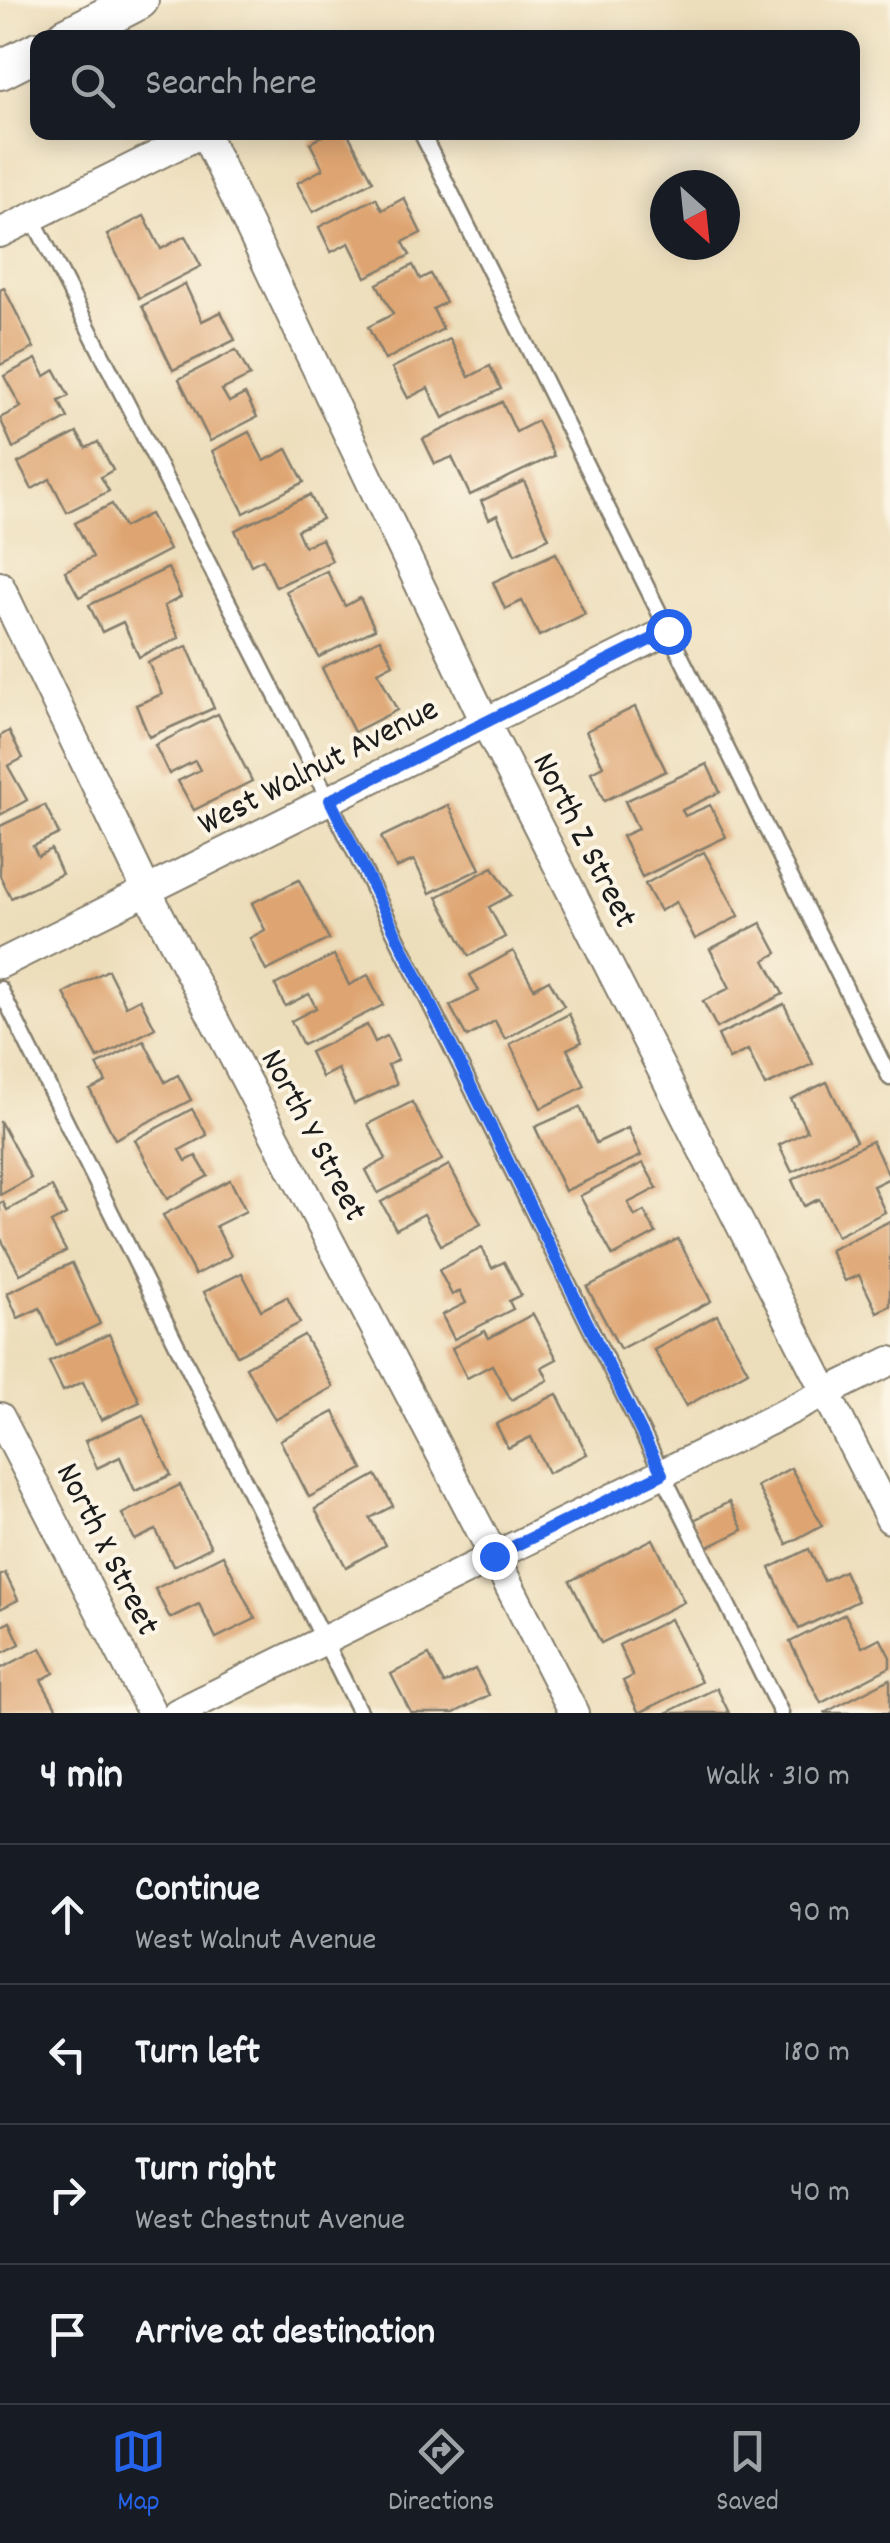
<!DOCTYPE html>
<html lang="en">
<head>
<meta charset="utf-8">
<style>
	:root { --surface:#171b24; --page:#20242c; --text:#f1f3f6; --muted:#9ea1a6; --line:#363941; --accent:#2563eb }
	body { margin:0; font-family:Dekko,sans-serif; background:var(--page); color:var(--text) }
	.compass { position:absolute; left:650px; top:170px; width:90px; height:90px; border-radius:50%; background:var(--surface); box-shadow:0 5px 25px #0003; rotate:153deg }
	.stop { position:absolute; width:30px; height:30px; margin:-22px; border:8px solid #2563eb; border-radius:50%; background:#fff }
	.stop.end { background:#2563eb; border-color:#fff; box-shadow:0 2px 10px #0008 }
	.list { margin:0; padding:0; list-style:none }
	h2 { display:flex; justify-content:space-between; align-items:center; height:130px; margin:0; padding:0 40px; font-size:42px }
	h2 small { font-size:32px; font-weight:400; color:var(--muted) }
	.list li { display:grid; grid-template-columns:65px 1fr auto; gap:30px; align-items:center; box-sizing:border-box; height:140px; padding:0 40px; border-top:2px solid var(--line) }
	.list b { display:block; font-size:38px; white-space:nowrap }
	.list p { margin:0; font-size:32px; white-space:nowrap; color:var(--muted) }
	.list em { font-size:32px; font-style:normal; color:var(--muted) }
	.icon { flex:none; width:55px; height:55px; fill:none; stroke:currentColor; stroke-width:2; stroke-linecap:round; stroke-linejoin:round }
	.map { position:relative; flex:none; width:890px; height:1713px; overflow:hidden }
	.search { position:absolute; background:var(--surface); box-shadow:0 5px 25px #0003; left:30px; right:30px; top:30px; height:110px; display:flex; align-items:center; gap:25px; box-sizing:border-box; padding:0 35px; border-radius:20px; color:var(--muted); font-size:38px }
	.sheet { height:690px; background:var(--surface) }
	nav { display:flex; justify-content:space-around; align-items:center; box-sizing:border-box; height:140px; border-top:2px solid var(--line); background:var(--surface); font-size:28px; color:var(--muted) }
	nav a { display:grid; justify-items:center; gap:5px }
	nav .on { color:var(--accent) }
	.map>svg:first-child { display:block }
	.building { fill:#dea471 }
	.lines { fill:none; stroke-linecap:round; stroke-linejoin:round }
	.lane-casing { stroke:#847d6c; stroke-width:19 }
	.street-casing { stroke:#847d6c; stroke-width:32 }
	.secondary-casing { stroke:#847d6c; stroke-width:42 }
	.lane { stroke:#fff; stroke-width:14 }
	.street { stroke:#fff; stroke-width:28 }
	.secondary { stroke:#fff; stroke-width:38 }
	.route { stroke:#2563eb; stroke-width:12 }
	.labels { text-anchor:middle; stroke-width:8; stroke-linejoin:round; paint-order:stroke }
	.street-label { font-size:35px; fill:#1c1c1c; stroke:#fcf5e5 }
</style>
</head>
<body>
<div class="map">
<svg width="890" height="1713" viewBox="0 0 890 1713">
	<rect width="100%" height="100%" fill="#fcf5e5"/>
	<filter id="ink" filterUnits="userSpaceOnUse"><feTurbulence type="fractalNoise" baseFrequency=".01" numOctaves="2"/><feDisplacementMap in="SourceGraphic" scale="20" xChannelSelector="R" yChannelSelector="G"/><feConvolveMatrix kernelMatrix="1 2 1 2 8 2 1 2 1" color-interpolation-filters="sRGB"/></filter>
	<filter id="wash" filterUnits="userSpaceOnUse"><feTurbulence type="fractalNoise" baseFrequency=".0048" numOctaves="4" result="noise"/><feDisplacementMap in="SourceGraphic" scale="40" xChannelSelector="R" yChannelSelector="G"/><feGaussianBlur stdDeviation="2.25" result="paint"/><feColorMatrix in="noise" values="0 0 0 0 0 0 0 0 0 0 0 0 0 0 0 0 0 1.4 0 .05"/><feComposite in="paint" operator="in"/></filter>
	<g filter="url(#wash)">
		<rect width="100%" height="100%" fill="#eddebb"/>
		<g id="blocks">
			<g class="building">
				<polygon points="329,132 347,132 373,181 313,212 297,183 323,169 310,143"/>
				<polygon points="376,198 382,210 404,198 421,233 403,242 410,255 366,277 349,243 331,252 319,227"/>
				<polygon points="144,216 161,249 185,236 201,266 139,298 107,235"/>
				<polygon points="413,265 420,279 430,274 446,302 433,309 443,329 385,360 368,327 393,314 377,284"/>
				<polygon points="185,284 202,321 221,312 235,340 173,370 142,306"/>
				<polygon points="4,288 34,348 0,365 0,290"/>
				<polygon points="450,339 469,377 490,366 501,389 443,418 428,388 408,398 392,368"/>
				<polygon points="236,350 250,376 222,390 229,402 245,394 257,417 210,441 179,379"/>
				<polygon points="36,359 45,376 55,370 69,396 59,401 68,418 13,448 0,418 21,407 4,376"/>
				<polygon points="502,402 516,432 537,421 554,456 470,495 452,457 435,464 423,439"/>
				<polygon points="249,432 264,461 287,449 304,482 244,513 212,451"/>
				<polygon points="77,433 86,448 98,442 113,470 101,477 109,491 67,512 50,479 32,489 18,463"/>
				<polygon points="524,481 549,538 515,554 497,515 489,519 481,501"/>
				<polygon points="310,495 322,519 297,530 304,546 322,539 332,561 276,587 263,559 251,565 235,530"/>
				<polygon points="112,504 124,527 150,514 169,550 79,597 65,571 93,557 75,523"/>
				<polygon points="556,553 585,614 539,636 522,601 505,609 493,582"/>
				<polygon points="168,568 181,597 164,606 179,638 139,657 123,622 102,632 89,605"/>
				<polygon points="327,571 345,606 360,598 375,629 319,657 286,591"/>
				<polygon points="380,639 393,664 378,672 397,710 354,732 322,668"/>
				<polygon points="187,646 214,708 149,737 136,705 162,694 148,662"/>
				<polygon points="635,707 666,771 604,801 591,772 603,766 586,731"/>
				<polygon points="218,714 252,781 194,810 178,781 200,770 195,761 169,774 155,745"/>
				<polygon points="9,731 23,758 8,766 27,800 0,815 0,736"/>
				<polygon points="707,764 720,792 682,810 685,816 710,805 726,837 642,877 622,836 638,829 625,801"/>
				<polygon points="45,805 59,834 33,846 38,856 51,849 62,874 11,898 0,876 0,826"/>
				<polygon points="448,805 480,869 430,893 414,860 396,868 381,837"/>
				<polygon points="704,852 739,916 695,939 676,902 660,911 645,884"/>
				<polygon points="493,867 511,895 489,907 505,937 469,956 437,897"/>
				<polygon points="299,880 329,939 266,971 250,938 265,930 252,903"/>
				<polygon points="761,923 777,953 765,960 783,994 717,1028 703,1001 730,988 710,949"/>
				<polygon points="513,951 534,988 549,980 564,1006 505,1039 495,1021 467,1037 450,1006 479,991 470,975"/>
				<polygon points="334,955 349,985 368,975 383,1005 303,1045 291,1021 316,1008 309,994 285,1006 275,985"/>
				<polygon points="108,970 126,1006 140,999 155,1028 98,1058 64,993"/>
				<polygon points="784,1004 813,1064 765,1086 748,1050 729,1059 718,1035"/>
				<polygon points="569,1014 582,1042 567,1049 585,1086 541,1108 510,1044"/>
				<polygon points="367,1025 375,1042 387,1036 398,1060 388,1065 397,1084 354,1104 338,1069 322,1077 310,1052"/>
				<polygon points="144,1041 165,1082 178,1075 191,1100 115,1139 90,1090 106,1082 97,1065"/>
				<polygon points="827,1082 856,1141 792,1172 779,1145 807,1131 791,1099"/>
				<polygon points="412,1102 442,1160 378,1193 366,1170 386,1159 368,1124"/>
				<polygon points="580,1107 596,1143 628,1128 641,1156 565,1191 535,1127"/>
				<polygon points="192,1109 207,1135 180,1150 186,1161 196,1156 208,1176 167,1199 135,1140"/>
				<polygon points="0,1121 31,1178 0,1195"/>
				<polygon points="872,1141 890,1178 873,1186 885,1212 837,1236 819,1199 804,1206 792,1180"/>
				<polygon points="643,1163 657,1188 628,1203 635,1216 644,1211 656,1233 613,1256 580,1196"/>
				<polygon points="449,1165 481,1224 441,1245 424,1214 396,1229 381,1202"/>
				<polygon points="230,1180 246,1211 216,1226 231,1256 195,1275 163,1215"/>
				<polygon points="52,1187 66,1215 51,1223 66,1251 20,1274 0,1237 0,1203 3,1202 7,1210"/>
				<polygon points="890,1221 890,1306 877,1312 859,1275 845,1281 830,1250"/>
				<polygon points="678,1239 711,1301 620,1349 587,1287"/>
				<polygon points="482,1248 492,1268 504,1262 521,1295 509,1301 513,1309 454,1339 442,1315 466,1303 460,1291 452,1295 439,1270"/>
				<polygon points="72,1263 100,1324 56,1345 40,1308 18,1318 7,1293"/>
				<polygon points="242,1273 261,1310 287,1297 300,1323 237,1355 204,1292"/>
				<polygon points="533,1314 557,1359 542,1367 548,1380 511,1400 492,1365 467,1378 452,1348 485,1331 489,1338"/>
				<polygon points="717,1315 748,1371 686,1406 654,1350"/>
				<polygon points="109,1334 140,1402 101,1420 83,1382 63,1391 49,1362"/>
				<polygon points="304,1335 333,1387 275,1420 246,1367"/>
				<polygon points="557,1394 587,1454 548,1473 531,1437 508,1448 496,1424"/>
				<polygon points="334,1412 363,1469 309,1497 280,1440"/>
				<polygon points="143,1415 171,1475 135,1491 120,1457 97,1468 85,1441"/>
				<polygon points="791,1468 822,1525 787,1544 757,1486"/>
				<polygon points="376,1475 393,1506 370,1518 385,1545 346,1567 315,1509"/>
				<polygon points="180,1485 211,1547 173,1566 156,1530 135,1540 122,1514"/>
				<polygon points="729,1502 743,1530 706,1548 692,1521"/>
				<polygon points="653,1539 684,1602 601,1643 570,1581"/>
				<polygon points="809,1549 824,1581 844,1571 858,1601 799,1629 770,1568"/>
				<polygon points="223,1555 255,1619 216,1638 199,1604 170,1618 155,1589"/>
				<polygon points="5,1573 18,1600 0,1609 0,1576"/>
				<polygon points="845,1614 862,1647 880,1638 890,1657 890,1667 821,1703 790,1642"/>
				<polygon points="670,1619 701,1682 639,1713 623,1681 633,1676 619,1645"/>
				<polygon points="10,1622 20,1644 0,1654 0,1627"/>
				<polygon points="41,1648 54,1673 41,1680 59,1713 0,1713 0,1669"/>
				<polygon points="429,1655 444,1684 475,1669 489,1695 454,1713 411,1713 391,1674"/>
				<polygon points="890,1679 890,1713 824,1713"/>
				<polygon points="717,1688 729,1713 666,1713"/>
			</g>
		</g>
	</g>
	<g filter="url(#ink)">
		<use href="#blocks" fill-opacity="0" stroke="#847d6c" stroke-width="2.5"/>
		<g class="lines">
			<defs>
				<g id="lane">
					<polyline points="421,132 890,1078"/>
					<polyline points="32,217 329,800 781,1713"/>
					<polyline points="0,989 360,1713"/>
				</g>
				<g id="street">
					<polyline points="204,132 485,722 890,1519"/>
					<polyline points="0,233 204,132"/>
					<polyline points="0,586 147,891 494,1556 574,1713"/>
					<polyline points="0,964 668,631"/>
					<polyline points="0,1417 152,1713"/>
					<polyline points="177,1713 890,1361"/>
				</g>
				<g id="secondary">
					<polyline points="65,38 139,0"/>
					<polyline points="0,70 38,51"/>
				</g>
			</defs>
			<use href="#lane" class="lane-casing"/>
			<use href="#street" class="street-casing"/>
			<use href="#secondary" class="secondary-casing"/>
			<use href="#lane" class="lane"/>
			<use href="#street" class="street"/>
			<use href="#secondary" class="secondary"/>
		</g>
	</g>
	<g class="lines" filter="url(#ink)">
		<polyline class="route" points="494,1556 662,1474 330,800 668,631"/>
	</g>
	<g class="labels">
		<g class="street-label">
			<text transform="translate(317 764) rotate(-27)" y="12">West Walnut Avenue</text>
			<text transform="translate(587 839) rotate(63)" y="12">North Z Street</text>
			<text transform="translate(316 1134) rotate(62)" y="12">North Y Street</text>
			<text transform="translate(110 1548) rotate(63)" y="12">North X Street</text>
		</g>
	</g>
</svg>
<svg class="compass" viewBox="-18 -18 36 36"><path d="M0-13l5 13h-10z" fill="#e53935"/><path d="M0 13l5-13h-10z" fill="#9ea1a6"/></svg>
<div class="stop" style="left:668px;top:631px"></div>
<div class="stop end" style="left:494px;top:1556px"></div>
<div class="search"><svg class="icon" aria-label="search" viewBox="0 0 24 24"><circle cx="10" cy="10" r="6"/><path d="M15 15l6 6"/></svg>Search here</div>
</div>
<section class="sheet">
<h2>4 min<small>Walk · 310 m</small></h2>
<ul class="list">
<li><svg class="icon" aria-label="ahead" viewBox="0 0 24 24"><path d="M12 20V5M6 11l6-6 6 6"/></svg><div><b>Continue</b><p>West Walnut Avenue</p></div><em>90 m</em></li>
<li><svg class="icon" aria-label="left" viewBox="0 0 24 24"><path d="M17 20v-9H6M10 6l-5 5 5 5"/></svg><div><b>Turn left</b></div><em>180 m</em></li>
<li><svg class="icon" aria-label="right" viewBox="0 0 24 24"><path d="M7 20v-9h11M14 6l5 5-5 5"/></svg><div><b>Turn right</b><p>West Chestnut Avenue</p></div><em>40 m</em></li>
<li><svg class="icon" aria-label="arrive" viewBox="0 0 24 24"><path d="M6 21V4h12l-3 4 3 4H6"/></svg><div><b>Arrive at destination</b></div></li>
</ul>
</section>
<nav>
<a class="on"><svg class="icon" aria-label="map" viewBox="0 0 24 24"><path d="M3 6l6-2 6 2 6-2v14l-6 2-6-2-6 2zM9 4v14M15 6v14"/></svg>Map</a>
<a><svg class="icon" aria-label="directions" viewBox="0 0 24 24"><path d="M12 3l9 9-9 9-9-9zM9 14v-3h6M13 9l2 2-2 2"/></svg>Directions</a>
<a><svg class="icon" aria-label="saved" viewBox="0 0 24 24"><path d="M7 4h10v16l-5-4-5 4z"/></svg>Saved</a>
</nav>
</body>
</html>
